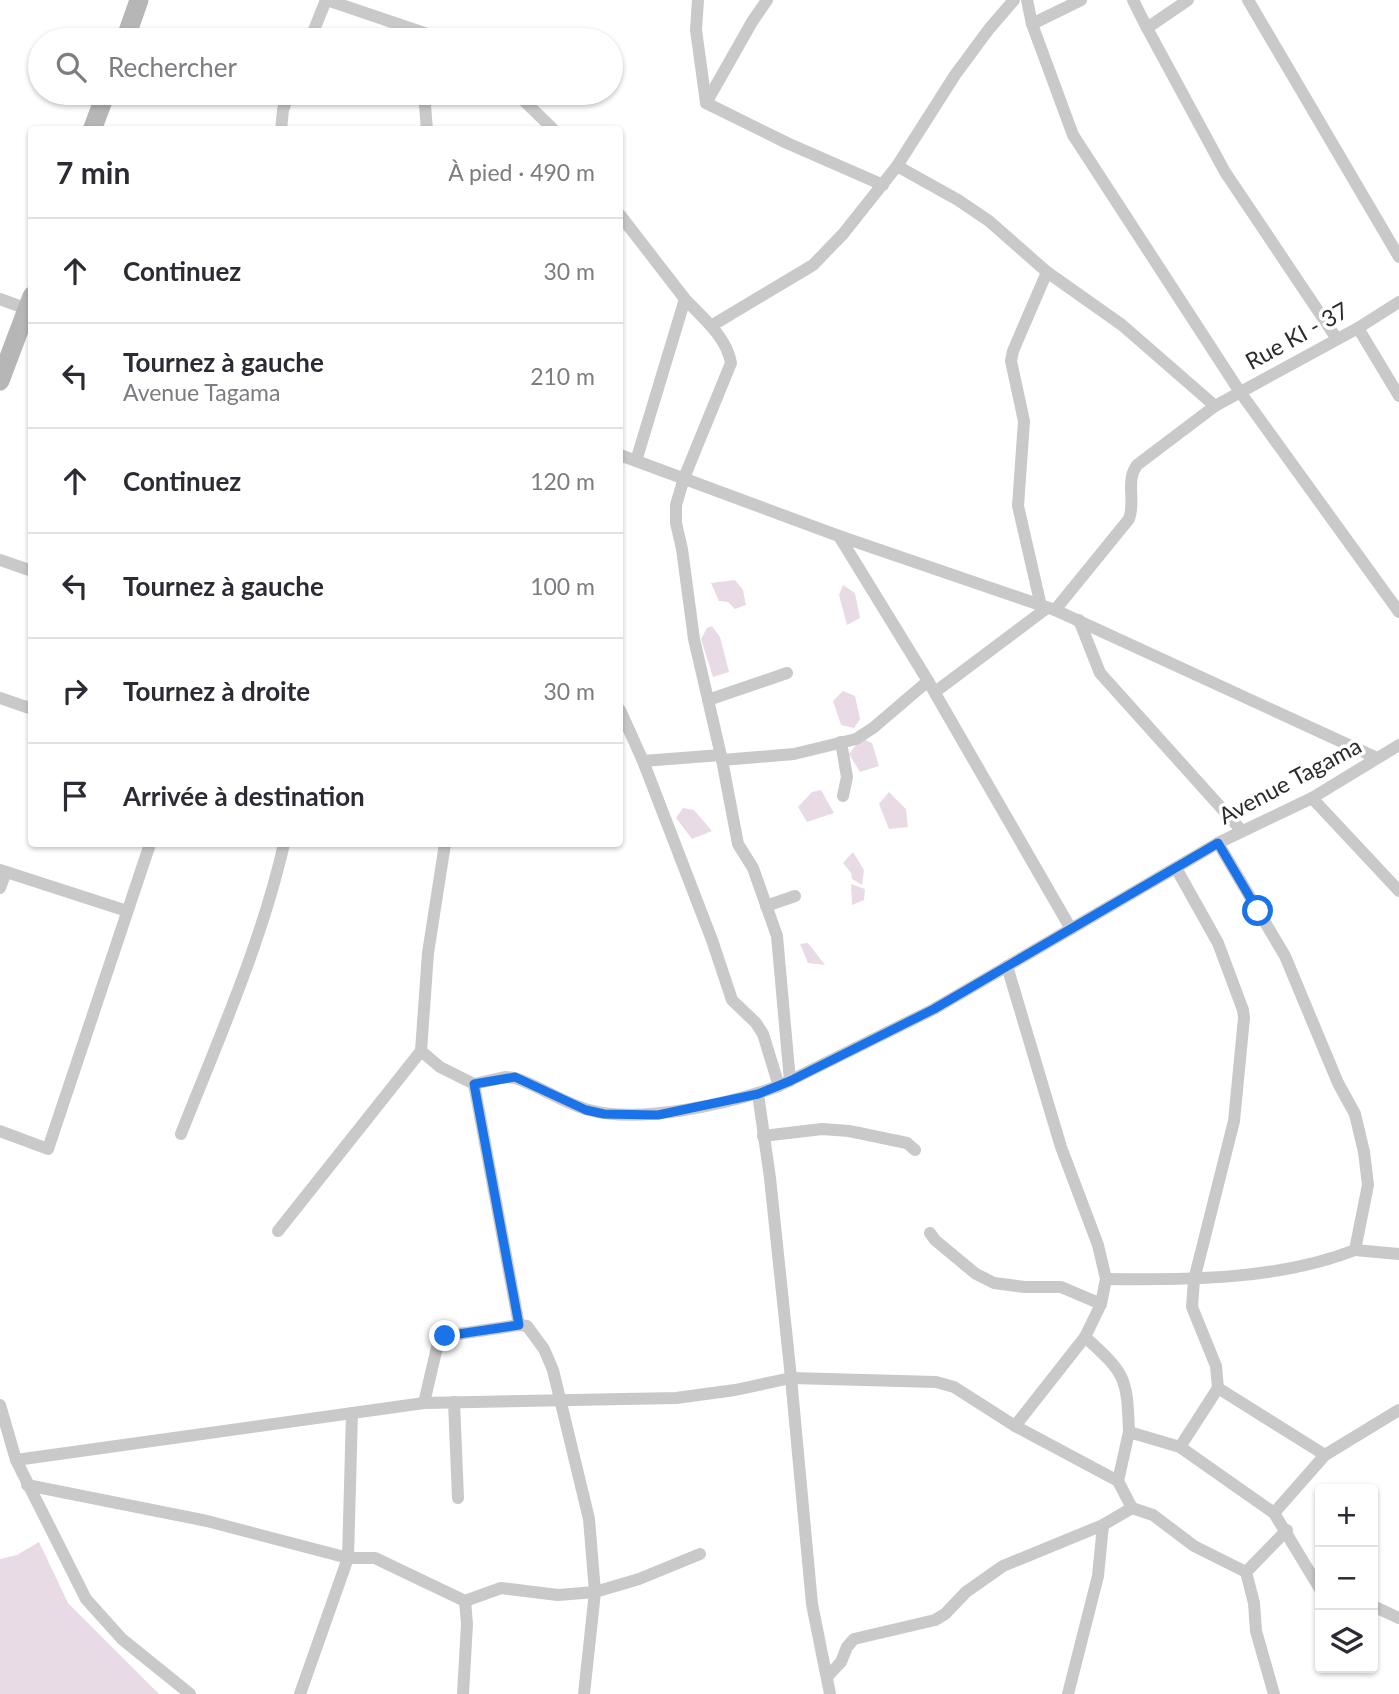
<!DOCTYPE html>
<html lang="fr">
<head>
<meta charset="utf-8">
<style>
	:root { --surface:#fff; --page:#f2f2f3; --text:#2b2b33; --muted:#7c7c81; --line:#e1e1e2 }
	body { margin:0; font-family:Lato,sans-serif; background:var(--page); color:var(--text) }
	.controls { position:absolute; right:21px; bottom:21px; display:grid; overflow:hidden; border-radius:7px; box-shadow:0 2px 5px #0004 }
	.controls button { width:63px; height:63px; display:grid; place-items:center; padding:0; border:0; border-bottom:2px solid var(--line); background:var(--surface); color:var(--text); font:35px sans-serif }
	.stop { position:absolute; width:21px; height:21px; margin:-16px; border:5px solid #1a73e8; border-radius:50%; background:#fff }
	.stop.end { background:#1a73e8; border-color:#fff; box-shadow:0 2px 7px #0008 }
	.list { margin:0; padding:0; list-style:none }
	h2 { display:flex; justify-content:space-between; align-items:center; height:91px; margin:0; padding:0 28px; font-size:30px }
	h2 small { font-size:23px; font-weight:400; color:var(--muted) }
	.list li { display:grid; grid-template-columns:46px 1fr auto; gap:21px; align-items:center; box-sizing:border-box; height:105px; padding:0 28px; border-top:2px solid var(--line) }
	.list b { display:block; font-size:26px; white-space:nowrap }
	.list p { margin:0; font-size:23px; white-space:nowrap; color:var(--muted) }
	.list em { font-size:23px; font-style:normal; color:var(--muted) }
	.icon { flex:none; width:38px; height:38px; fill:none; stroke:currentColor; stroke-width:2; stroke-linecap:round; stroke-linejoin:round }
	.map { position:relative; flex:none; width:1399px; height:1694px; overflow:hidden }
	.search { position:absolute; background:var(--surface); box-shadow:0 2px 5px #0004; left:28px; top:28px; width:595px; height:77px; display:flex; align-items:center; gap:18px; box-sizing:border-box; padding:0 24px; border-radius:38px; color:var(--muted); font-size:26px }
	.panel { position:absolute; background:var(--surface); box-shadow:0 2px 5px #0004; left:28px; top:126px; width:595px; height:721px; border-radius:7px }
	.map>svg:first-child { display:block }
	.green { fill:#e9dbe6 }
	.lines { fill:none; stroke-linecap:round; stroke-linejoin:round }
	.street { stroke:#c9c9c9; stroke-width:12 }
	.secondary { stroke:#b6b6b6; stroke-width:19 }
	.route { stroke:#1a73e8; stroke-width:9 }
	.labels { text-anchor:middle; stroke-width:7; stroke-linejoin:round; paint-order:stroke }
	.street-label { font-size:23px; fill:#2c2c2c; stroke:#fff }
</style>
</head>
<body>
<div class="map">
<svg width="1399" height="1694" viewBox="0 0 1399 1694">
	<rect width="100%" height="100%" fill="#fff"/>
	<g class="green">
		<polygon points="735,580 743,590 746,605 735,609 728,602 719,601 711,583"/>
		<polygon points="843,585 855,593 860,618 847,625 839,595"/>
		<polygon points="712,626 720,637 729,672 713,677 701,639 707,628"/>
		<polygon points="843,691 855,696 860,719 854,728 841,725 833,701"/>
		<polygon points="861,738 872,743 879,766 860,772 849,754"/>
		<polygon points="821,790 834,813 807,822 798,807 812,792"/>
		<polygon points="889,792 906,809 908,827 889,829 879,804"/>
		<polygon points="683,808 694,810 712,831 692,839 676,818"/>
		<polygon points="853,852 864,870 862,885 852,879 851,873 843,863"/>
		<polygon points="851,884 865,889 864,900 852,905"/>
		<polygon points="808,943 825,965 808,963 800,944"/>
		<polygon points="39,1542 68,1603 159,1694 0,1694 0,1559 17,1555"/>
	</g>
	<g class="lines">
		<g class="street">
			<polyline points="327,0 445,40"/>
			<polyline points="698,0 696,30 706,103"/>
			<polyline points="767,0 752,22 706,103 787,143 883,185"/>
			<polyline points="1027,0 1032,24 1073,135 1240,392 1399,612"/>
			<polyline points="1133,0 1147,28"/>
			<polyline points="1188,0 1147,28 1225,172 1337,339"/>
			<polyline points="1248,0 1399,257"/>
			<polyline points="1032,24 1081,0"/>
			<polyline points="310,40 326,0"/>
			<polyline points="424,93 427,130"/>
			<polyline points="516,93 554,130"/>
			<polyline points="281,130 283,110 289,93"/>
			<polyline points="897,166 958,200 989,221 1047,272 1122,325 1215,406"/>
			<polyline points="620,215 685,299"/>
			<polyline points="0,299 27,309"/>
			<polyline points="711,326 813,265 843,234 897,166 955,75 989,29 1014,0"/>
			<polyline points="1358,328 1399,396"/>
			<polyline points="620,455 839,536 1055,610 1377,758"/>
			<path d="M636,461L685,299C701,316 727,337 731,363L684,478L676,505V523L682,549L694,639L722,760L738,844L753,868L777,936L790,1081"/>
			<polyline points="839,536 928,681 1071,929"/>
			<polyline points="0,560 32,571"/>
			<polyline points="1041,606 1018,506 1024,421 1011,361 1013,351 1047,272"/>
			<path d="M1055,610L1129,519C1136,501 1125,481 1137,465L1215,406L1358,328L1399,302"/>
			<polyline points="1079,620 1100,673 1242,831"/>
			<polyline points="935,692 1047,608"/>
			<polyline points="0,698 32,709"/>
			<polyline points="708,700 787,673"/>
			<polyline points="620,710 643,761 712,940 732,1000 756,1023 763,1034 779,1086"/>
			<polyline points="841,742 847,777 843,796"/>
			<polyline points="722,760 794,754 856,739 873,728 928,681"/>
			<polyline points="643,761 721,755"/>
			<polyline points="1312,798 1399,891"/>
			<polyline points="445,844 428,953 421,1051 440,1067 474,1084 519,1325"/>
			<polyline points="1176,868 1218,943 1243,1010 1244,1018 1234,1121 1194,1280 1192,1307 1216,1366 1218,1388 1325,1455 1274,1513"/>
			<polyline points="0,870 127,911"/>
			<polyline points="0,888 6,872"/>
			<polyline points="766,906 795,896"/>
			<polyline points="1007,966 1061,1147 1098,1245 1106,1279 1101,1304 1085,1337 1015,1426"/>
			<path d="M474,1084L505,1077L515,1078C540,1086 563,1103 589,1110C641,1124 728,1104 779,1086L934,1009L1218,843L1312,798L1399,745"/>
			<polyline points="758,1094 770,1178 791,1378 812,1604 830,1694"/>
			<polyline points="0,1131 48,1149 150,844"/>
			<path d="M181,1134C219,1038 261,944 284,844"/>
			<polyline points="763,1136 822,1129 849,1131 907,1143 915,1150"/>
			<polyline points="278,1231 421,1051"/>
			<polyline points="930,1233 935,1240 976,1274 994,1283 1025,1287 1061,1287 1101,1304"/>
			<polyline points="1355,1250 1399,1254"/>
			<path d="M1106,1279C1188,1280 1278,1280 1355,1250L1368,1185L1364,1152L1355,1114L1338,1083L1285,956L1218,843"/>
			<path d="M1085,1337C1126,1374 1127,1377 1129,1432"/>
			<polyline points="454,1402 458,1498"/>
			<polyline points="424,1403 438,1343 445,1336 519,1325 527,1326 544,1349 553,1370 589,1519 595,1592 584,1694"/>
			<polyline points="0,1405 16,1460 86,1599 122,1639 190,1694"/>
			<polyline points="1180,1447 1218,1388"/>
			<polyline points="1325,1455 1399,1410"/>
			<polyline points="16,1460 424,1403 676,1398 735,1390 791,1378 936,1382 954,1387 1015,1426 1118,1481 1129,1432 1180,1447 1274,1513 1320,1589"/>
			<polyline points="27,1485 207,1521 348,1558 375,1558 465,1601 501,1588 558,1595 595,1592 639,1579 700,1554"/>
			<polyline points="1132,1508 1153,1515 1194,1546 1246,1572"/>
			<polyline points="1373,1606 1399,1618"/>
			<polyline points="827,1677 841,1662 847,1647 854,1639 935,1620 945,1614 966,1592 1003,1566 1103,1525"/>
			<polyline points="300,1694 348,1558 352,1413"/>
			<polyline points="463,1694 467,1624 465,1601"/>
			<polyline points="1068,1694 1098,1576 1103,1525 1132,1508 1118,1481"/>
			<polyline points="1274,1694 1256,1631 1254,1603 1246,1572 1287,1530"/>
		</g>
		<g class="secondary">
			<polyline points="125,40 139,0"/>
			<polyline points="92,130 106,93"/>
			<polyline points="0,381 32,296"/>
		</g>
	</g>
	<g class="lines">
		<polyline class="route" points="445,1336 519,1325 474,1084 515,1077 586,1110 604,1114 658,1115 758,1094 790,1081 934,1009 1218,843 1258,911"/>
	</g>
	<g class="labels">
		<g class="street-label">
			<text transform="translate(1297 336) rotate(-29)" y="8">Rue KI - 37</text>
			<text transform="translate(1290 781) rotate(-28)" y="8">Avenue Tagama</text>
		</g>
	</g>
</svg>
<div class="controls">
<button>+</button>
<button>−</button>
<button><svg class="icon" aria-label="layers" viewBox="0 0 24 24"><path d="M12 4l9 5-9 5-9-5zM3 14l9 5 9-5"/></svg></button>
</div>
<div class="stop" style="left:1258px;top:911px"></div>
<div class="stop end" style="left:445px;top:1336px"></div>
<div class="search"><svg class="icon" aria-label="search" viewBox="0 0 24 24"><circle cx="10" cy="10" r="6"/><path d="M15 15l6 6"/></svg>Rechercher</div>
<section class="panel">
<h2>7 min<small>À pied · 490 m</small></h2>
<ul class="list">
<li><svg class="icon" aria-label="ahead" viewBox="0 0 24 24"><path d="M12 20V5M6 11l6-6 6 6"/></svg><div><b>Continuez</b></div><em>30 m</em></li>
<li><svg class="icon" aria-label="left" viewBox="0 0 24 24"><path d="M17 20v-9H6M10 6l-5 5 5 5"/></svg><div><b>Tournez à gauche</b><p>Avenue Tagama</p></div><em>210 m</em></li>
<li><svg class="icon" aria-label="ahead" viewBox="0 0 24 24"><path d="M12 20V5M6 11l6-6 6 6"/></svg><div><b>Continuez</b></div><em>120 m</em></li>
<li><svg class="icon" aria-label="left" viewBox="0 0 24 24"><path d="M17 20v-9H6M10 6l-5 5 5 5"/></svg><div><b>Tournez à gauche</b></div><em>100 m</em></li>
<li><svg class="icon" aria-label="right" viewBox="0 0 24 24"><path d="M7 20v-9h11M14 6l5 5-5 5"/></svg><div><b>Tournez à droite</b></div><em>30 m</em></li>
<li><svg class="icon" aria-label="arrive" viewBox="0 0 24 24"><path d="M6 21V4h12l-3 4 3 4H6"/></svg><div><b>Arrivée à destination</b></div></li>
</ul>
</section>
</div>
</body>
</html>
